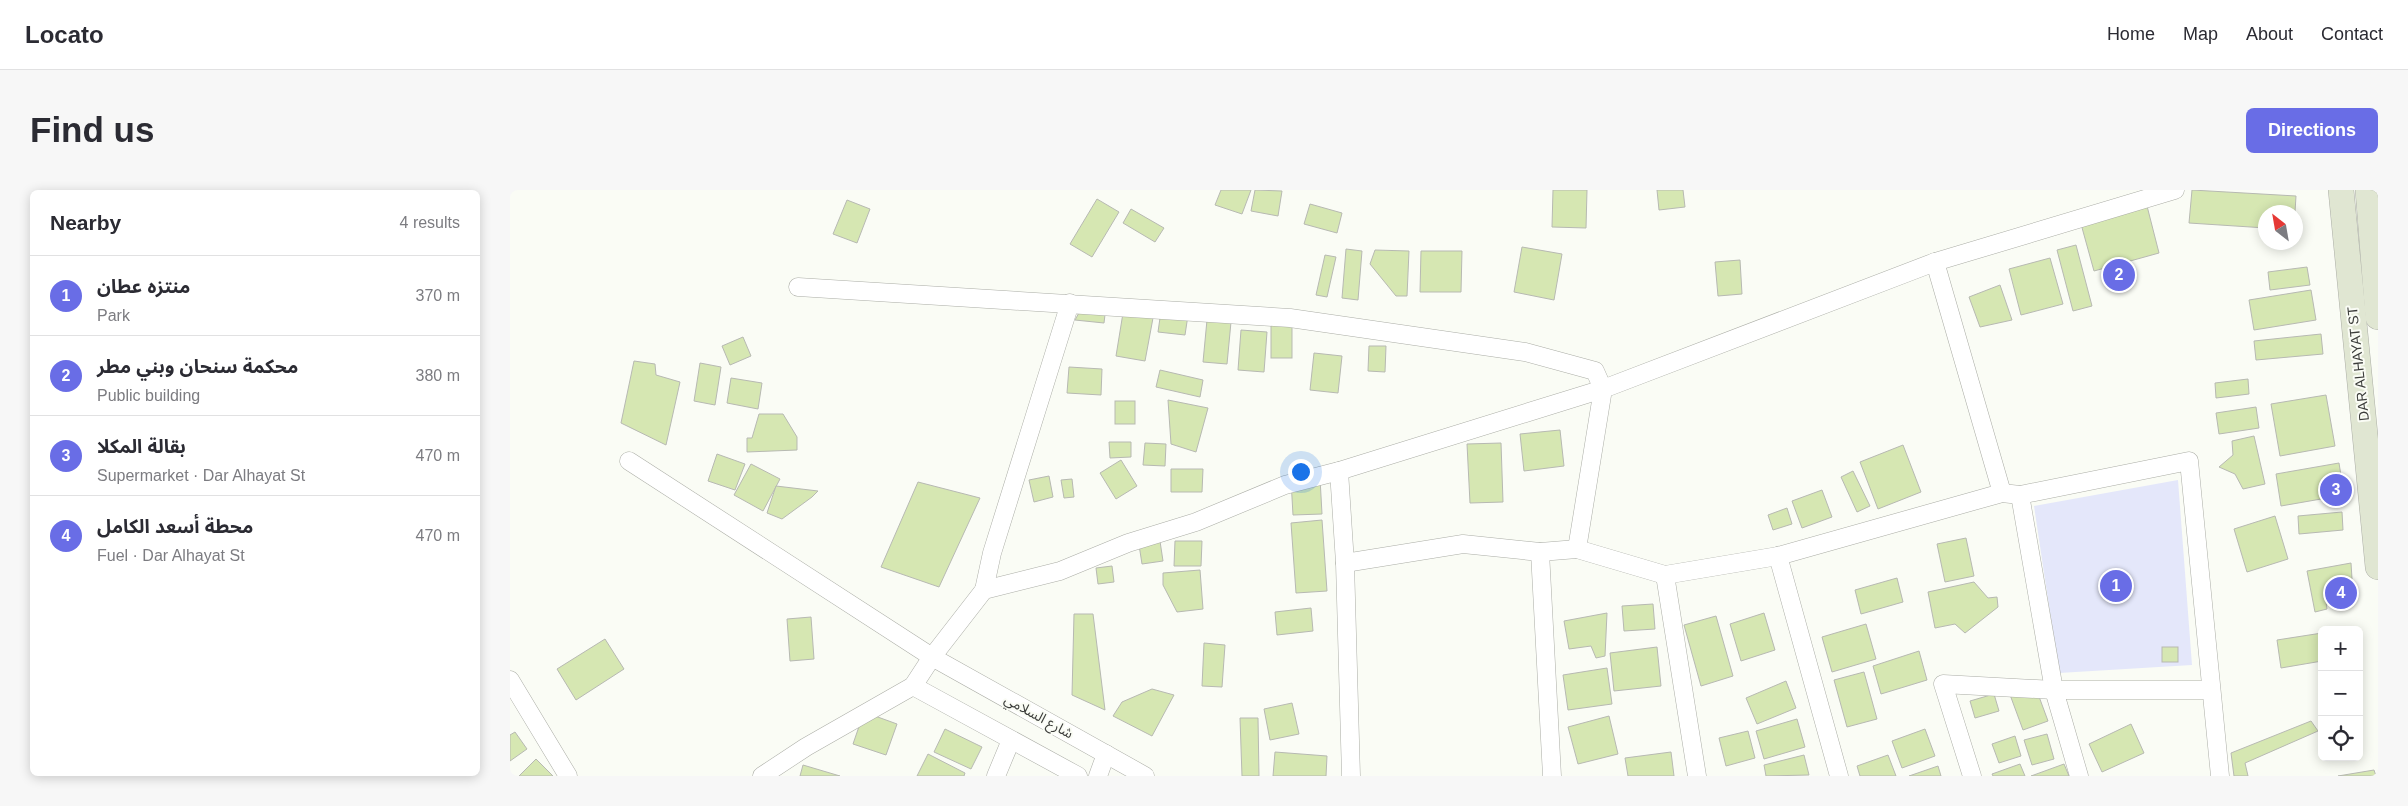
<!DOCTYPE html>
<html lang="en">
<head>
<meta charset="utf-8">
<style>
	:root { --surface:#fff; --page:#f7f7f7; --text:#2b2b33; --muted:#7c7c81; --line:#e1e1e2; --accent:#696de6 }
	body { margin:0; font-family:Arial,"Noto Sans Arabic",sans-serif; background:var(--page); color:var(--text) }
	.controls { position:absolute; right:15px; bottom:15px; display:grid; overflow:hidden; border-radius:8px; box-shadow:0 2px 12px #0003 }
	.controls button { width:45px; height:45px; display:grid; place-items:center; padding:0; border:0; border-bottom:1px solid var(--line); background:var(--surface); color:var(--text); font:25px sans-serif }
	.compass { position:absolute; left:1748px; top:15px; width:45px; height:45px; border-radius:50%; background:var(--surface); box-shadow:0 2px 12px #0003; rotate:329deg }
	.you { position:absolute; left:790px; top:281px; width:18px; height:18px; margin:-12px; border:4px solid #fff; border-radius:50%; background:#1a73e8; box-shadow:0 0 0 8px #1a73e833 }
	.badge { display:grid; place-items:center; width:32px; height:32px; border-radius:50%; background:var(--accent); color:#fff; font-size:16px; font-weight:700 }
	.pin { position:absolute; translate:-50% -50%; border:2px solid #fff; box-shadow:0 1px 5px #0006 }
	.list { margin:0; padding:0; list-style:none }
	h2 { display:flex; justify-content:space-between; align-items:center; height:65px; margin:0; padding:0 20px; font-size:21px }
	h2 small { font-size:16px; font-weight:400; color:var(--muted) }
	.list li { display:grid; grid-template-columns:32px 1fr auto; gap:15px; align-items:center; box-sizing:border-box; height:80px; padding:0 20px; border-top:1px solid var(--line) }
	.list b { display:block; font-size:19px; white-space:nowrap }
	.list p { margin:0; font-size:16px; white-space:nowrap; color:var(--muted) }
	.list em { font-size:16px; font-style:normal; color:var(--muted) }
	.icon { flex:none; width:28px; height:28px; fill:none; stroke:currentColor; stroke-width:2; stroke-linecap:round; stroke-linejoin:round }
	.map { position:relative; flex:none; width:1868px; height:586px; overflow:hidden; border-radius:8px }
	header { display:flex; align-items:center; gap:30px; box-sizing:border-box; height:70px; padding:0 25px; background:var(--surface); border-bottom:1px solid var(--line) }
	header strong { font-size:24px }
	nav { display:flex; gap:28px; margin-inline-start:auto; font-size:18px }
	.intro { display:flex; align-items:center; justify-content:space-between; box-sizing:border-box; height:120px; padding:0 30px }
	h1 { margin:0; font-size:35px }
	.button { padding:12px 22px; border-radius:8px; background:var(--accent); color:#fff; font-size:18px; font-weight:700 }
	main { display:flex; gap:30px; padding:0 30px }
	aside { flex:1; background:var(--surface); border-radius:8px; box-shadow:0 2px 12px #0003 }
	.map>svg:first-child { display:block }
	.green { fill:#e4e7fa }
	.building { fill:#d6e7b2; stroke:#b7b9b2 }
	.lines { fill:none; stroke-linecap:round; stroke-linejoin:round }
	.street-casing { stroke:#abada6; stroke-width:19 }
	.secondary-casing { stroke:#abada6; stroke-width:26 }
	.street { stroke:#fff; stroke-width:18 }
	.secondary { stroke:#e0e6d2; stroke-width:25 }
	.labels { text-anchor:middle; stroke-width:4; stroke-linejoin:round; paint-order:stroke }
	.street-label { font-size:14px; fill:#3c3d3b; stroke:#fafcf5 }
</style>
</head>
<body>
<header>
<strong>Locato</strong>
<nav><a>Home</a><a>Map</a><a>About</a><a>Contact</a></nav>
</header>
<div class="intro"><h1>Find us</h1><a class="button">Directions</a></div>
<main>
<aside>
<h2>Nearby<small>4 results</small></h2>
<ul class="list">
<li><span class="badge">1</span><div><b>منتزه عطان</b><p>Park</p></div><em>370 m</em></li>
<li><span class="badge">2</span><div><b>محكمة سنحان وبني مطر</b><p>Public building</p></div><em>380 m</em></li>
<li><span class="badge">3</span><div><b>بقالة المكلا</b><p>Supermarket · Dar Alhayat St</p></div><em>470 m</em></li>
<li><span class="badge">4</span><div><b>محطة أسعد الكامل</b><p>Fuel · Dar Alhayat St</p></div><em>470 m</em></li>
</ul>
</aside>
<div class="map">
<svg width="1868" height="586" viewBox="0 0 1868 586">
	<rect width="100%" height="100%" fill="#fafcf5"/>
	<polygon class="green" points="1668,290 1682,475 1549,483 1524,316"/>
	<g class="building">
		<polygon points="711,0 741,0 732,24 705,15"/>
		<polygon points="745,0 772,1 768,26 741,21"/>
		<polygon points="1043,0 1077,0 1076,38 1042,37"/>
		<polygon points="1147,0 1173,0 1175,17 1149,20"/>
		<polygon points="1682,0 1786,6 1785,22 1756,22 1756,38 1679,33"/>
		<polygon points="587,9 609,22 582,67 560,54"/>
		<polygon points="337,10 360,19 347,53 323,44"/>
		<polygon points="800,14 832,23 827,43 794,34"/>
		<polygon points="1637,16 1649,63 1584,81 1571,34"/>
		<polygon points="621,19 654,38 645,52 613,33"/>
		<polygon points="1566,55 1582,116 1563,121 1547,60"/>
		<polygon points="1012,57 1052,64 1044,110 1004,102"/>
		<polygon points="836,59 852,61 848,110 832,108"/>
		<polygon points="865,60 899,61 897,106 886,106 860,74"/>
		<polygon points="911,61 952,61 951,102 910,102"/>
		<polygon points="815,65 826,67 817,107 806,105"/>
		<polygon points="1540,68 1553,114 1511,125 1499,79"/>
		<polygon points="1230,70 1232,104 1208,106 1205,72"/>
		<polygon points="1797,77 1800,95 1760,100 1758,82"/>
		<polygon points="1490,95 1502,130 1470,137 1459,107"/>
		<polygon points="1801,100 1806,130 1744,140 1739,110"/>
		<polygon points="597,108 594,133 565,130 576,110"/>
		<polygon points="651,121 678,125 675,145 648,142"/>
		<polygon points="613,123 643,128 635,171 606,166"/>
		<polygon points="697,130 721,132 717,174 693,172"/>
		<rect x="761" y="135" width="21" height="33"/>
		<polygon points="731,140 757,142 754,182 728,180"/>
		<polygon points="1811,144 1813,164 1746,170 1744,151"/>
		<polygon points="233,147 241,166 220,175 212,156"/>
		<polygon points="859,156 876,156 875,182 858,181"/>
		<polygon points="804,163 832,166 828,203 800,200"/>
		<polygon points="124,171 145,174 146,185 170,192 156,255 111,233"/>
		<polygon points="190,173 211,177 205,215 184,211"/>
		<polygon points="559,177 592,179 591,205 557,203"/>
		<polygon points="650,180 693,190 690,207 646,197"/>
		<polygon points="221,188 252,193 248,219 217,213"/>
		<polygon points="1738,189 1739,204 1706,208 1705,193"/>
		<polygon points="1816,205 1825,256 1770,266 1761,214"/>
		<polygon points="658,210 698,218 686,262 661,254"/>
		<rect x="605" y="211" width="20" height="23"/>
		<polygon points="1746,217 1749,238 1709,244 1706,223"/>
		<polygon points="249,224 273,224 287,247 287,260 237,262 237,248 242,248"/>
		<polygon points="1050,240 1054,276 1014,281 1010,244"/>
		<polygon points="1744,246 1755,294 1733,299 1725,284 1709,277 1723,265 1722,251"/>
		<polygon points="599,252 621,252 621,267 600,268"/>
		<polygon points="635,253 656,254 655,276 633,275"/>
		<polygon points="991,253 993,312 960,313 957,254"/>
		<polygon points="1393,255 1411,302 1368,319 1350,272"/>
		<polygon points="207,264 235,274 225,300 198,291"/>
		<polygon points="611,270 627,296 606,309 590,283"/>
		<polygon points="1829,273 1834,305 1771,316 1766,284"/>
		<polygon points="241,274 270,289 253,321 224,305"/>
		<polygon points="661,279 693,279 692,302 661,302"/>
		<polygon points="1343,281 1360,316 1347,322 1331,287"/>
		<polygon points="539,286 543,307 524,312 519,290"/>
		<polygon points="810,288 812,324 783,325 781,290"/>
		<polygon points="562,289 564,307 554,308 551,290"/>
		<polygon points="408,292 470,308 429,397 371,377"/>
		<polygon points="266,296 308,301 302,307 272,329 257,323"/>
		<polygon points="1312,300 1322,327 1292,338 1282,311"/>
		<polygon points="1277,318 1282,334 1263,340 1258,325"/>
		<polygon points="1832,322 1833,340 1789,344 1788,326"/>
		<polygon points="1765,326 1778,369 1737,382 1724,339"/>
		<polygon points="812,330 817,401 786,403 781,333"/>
		<polygon points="648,338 653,371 632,374 627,342"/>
		<polygon points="1456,348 1464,386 1435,392 1427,354"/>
		<polygon points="665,351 692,351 691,376 664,376"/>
		<polygon points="1841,373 1842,389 1814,398 1817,419 1805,422 1797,381"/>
		<polygon points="602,376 604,392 588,394 586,378"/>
		<polygon points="690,380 693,419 667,422 653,395 653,383"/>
		<polygon points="1387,388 1393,412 1351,424 1345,400"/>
		<polygon points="1464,392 1478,408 1487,407 1488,417 1455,443 1445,434 1425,438 1418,402"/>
		<polygon points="1143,414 1145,439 1114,441 1112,416"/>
		<polygon points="801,418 803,441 767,445 765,422"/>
		<polygon points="1097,423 1095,466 1086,468 1081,456 1059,459 1054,431"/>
		<polygon points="1254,423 1265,460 1231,471 1220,434"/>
		<polygon points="564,424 583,424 595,520 562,505"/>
		<polygon points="1206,426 1223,486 1191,496 1174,435"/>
		<polygon points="301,427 304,469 280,471 277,429"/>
		<polygon points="1356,434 1366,469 1322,482 1312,447"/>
		<polygon points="1812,443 1812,471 1771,478 1767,450"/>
		<polygon points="95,449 114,479 66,510 47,479"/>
		<polygon points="694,453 715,455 712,497 692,496"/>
		<polygon points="1147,457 1151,496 1104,501 1100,463"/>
		<rect x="1652" y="457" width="16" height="15"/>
		<polygon points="1409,461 1417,490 1371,504 1363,476"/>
		<polygon points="1097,478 1102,514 1058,520 1053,485"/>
		<polygon points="1354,482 1367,529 1337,537 1324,490"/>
		<polygon points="1276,491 1286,518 1247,534 1236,508"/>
		<polygon points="1524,493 1538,531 1513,540 1499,502"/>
		<polygon points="642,499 664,505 642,546 603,526 612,512"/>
		<polygon points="1484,504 1489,521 1465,528 1460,511"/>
		<polygon points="782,513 789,544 760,550 754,519"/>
		<polygon points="354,522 387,534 376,565 343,554"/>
		<polygon points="1099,526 1108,564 1068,574 1058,537"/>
		<polygon points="730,528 748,528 749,586 732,586"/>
		<polygon points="1287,529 1295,557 1254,569 1246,541"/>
		<polygon points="1801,531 1808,541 1735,573 1738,586 1724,586 1721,563"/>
		<polygon points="1621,534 1634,563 1592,582 1579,554"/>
		<polygon points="435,539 472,557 461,579 424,562"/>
		<polygon points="1415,539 1425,566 1392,578 1382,551"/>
		<polygon points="1238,541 1245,568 1216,576 1209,548"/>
		<polygon points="5,542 17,559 0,571 0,545"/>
		<polygon points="1537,544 1544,569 1522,575 1514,550"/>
		<polygon points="1505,546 1511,566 1489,573 1482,554"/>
		<polygon points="765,562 817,566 816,586 763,586"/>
		<polygon points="1161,562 1164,586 1118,586 1115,568"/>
		<polygon points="418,564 455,583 454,586 407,586"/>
		<polygon points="1294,565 1299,585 1256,586 1254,575"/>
		<polygon points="1378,565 1386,586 1350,586 1347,576"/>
		<polygon points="26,569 43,586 9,586"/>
		<polygon points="1510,574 1515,586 1483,586 1482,584"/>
		<polygon points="1554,574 1559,586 1521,586"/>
		<polygon points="293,575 330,586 290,586"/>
		<polygon points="1428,576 1431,586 1399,586"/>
		<polygon points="1864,580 1866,586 1828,586"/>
	</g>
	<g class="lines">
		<defs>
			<g id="street">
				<polyline points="1425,72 1492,303"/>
				<polyline points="288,97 780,128 1015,162 1085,181 1093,199 1067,359"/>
				<polyline points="119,271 422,467 635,586"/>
				<polyline points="829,281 835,373 841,586"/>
				<polyline points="1510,305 1544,500 1569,586"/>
				<polyline points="1030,362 1042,586"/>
				<polyline points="1268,366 1329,586"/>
				<polyline points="835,373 953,354 1030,362 1067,359 1155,385 1268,366 1492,303 1510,305 1679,271 1710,586"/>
				<polyline points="1155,385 1187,586"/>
				<polyline points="474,400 482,363 560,113"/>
				<polyline points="0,490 58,586"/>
				<polyline points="403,496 568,586"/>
				<polyline points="252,586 296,557 403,496 422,467 474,400 550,381 618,353 686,332 775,295 829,281 1093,199 1425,72 1665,0"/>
				<polyline points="486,586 501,550"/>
				<polyline points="588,586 596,564"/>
				<polyline points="1462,586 1433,494 1544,500 1701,500"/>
			</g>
			<g id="secondary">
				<polyline points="1831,0 1868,377"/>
				<polyline points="1858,0 1868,127"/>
			</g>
		</defs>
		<use href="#street" class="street-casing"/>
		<use href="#secondary" class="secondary-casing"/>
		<use href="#street" class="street"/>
		<use href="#secondary" class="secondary"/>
	</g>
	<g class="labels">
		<g class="street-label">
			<text transform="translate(1848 174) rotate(-96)" y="5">DAR ALHAYAT ST</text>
			<text transform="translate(529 526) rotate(29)" y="5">شارع السلامي</text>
		</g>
	</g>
</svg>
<div class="controls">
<button>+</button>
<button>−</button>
<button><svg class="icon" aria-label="locate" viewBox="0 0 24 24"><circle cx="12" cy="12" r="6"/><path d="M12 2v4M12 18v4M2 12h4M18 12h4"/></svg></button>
</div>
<svg class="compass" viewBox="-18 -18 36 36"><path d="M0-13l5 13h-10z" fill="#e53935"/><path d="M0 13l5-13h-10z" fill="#7c7c81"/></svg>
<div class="you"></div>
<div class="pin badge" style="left:1606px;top:396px">1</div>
<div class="pin badge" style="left:1609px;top:85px">2</div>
<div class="pin badge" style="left:1826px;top:300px">3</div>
<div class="pin badge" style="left:1831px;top:403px">4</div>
</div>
</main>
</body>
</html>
